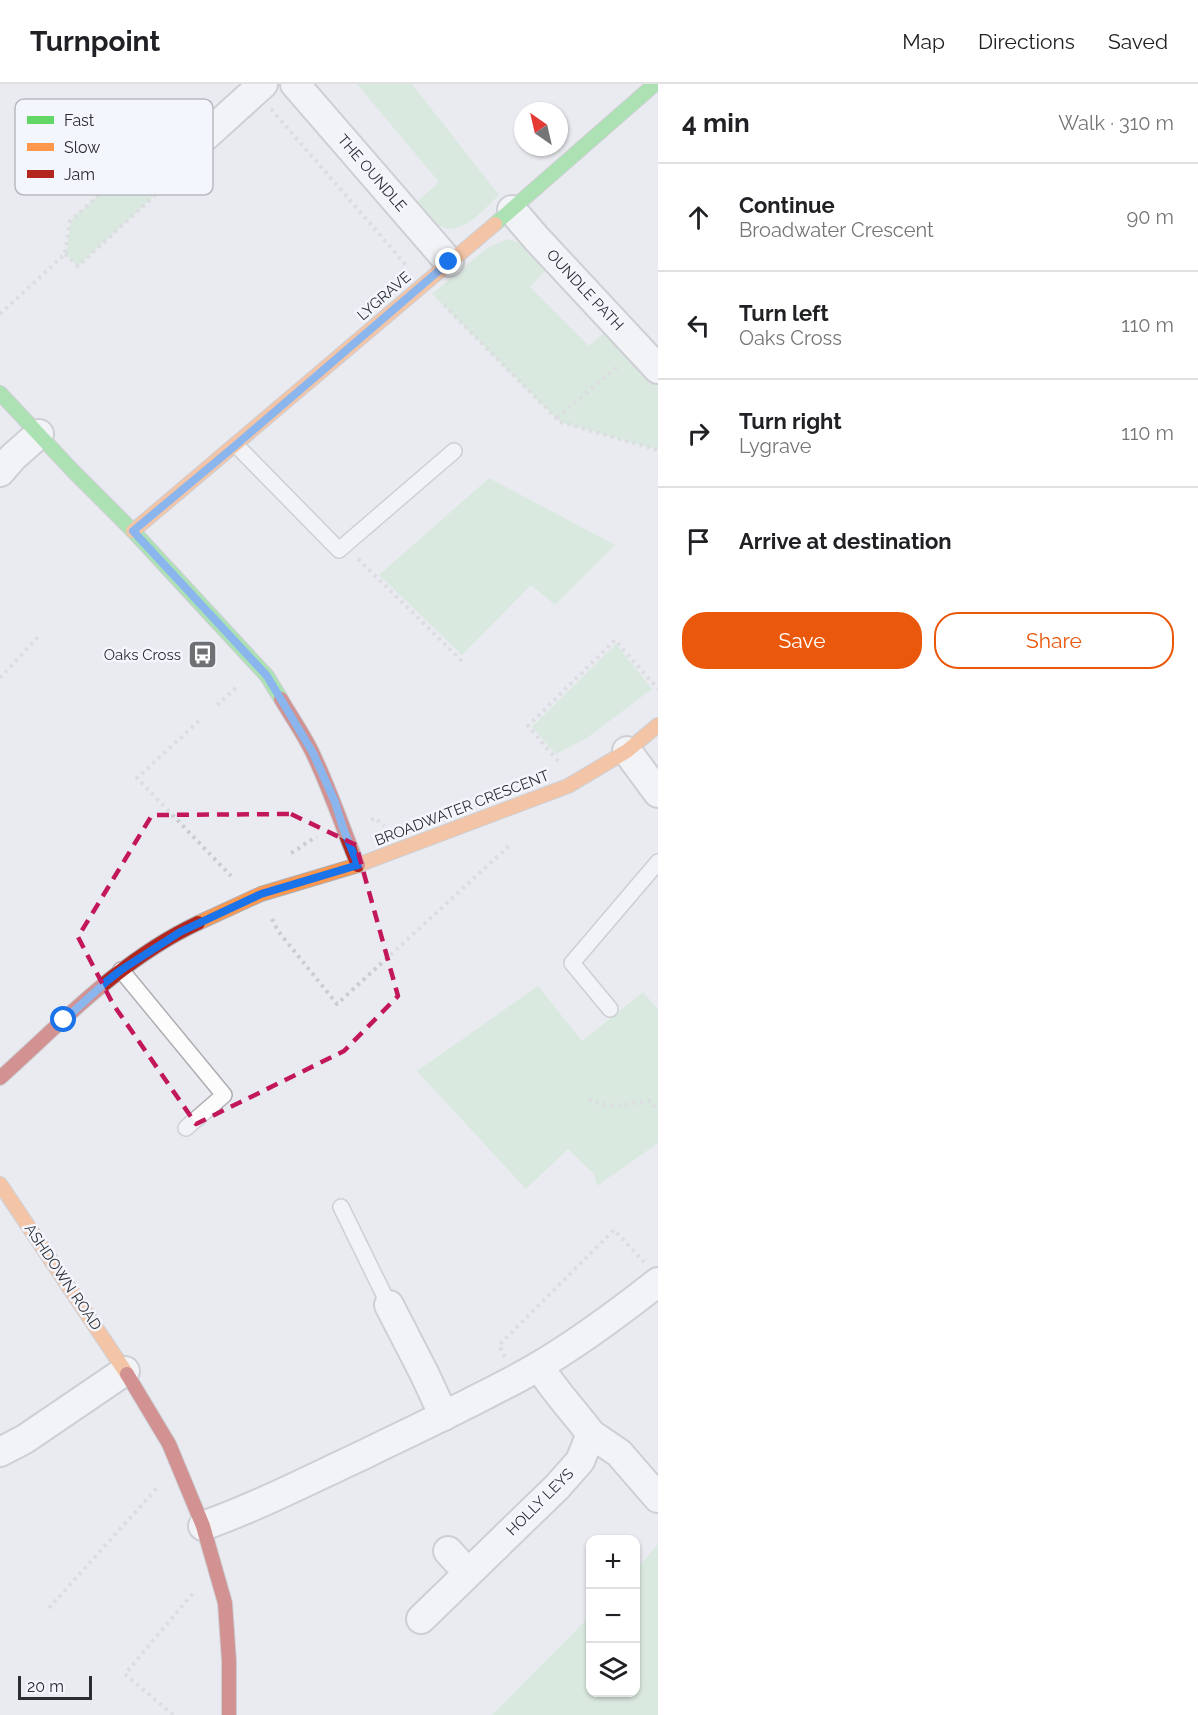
<!DOCTYPE html>
<html lang="en">
<head>
<meta charset="utf-8">
<style>
	:root { --surface:#fff; --page:#f6f6f6; --text:#202124; --muted:#757577; --line:#e0e0e0; --accent:#ea580c }
	body { margin:0; font-family:Raleway,sans-serif; background:var(--page); color:var(--text) }
	.controls { position:absolute; right:18px; bottom:18px; display:grid; overflow:hidden; border-radius:12px; box-shadow:0 2px 4px #0004 }
	.controls button { width:54px; height:54px; display:grid; place-items:center; padding:0; border:0; border-bottom:2px solid var(--line); background:var(--surface); color:var(--text); font:30px sans-serif }
	.compass { position:absolute; left:514px; top:18px; width:54px; height:54px; border-radius:50%; background:var(--surface); box-shadow:0 2px 4px #0004; rotate:326deg }
	.scale { position:absolute; left:18px; bottom:15px; width:74px; box-sizing:border-box; padding-left:6px; border:3px solid #2c2d31; border-top:0; font-size:16px; line-height:21px; white-space:nowrap; color:#2c2d31; -webkit-text-stroke:4px #f4f6fd; paint-order:stroke }
	.stop { position:absolute; width:18px; height:18px; margin:-14px; border:4px solid #1a73e8; border-radius:50%; background:#fff }
	.stop.end { background:#1a73e8; border-color:#fff; box-shadow:0 2px 6px #0008 }
	.list { margin:0; padding:0; list-style:none }
	h2 { display:flex; justify-content:space-between; align-items:center; height:78px; margin:0; padding:0 24px; font-size:26px }
	h2 small { font-size:20px; font-weight:400; color:var(--muted) }
	.list li { display:grid; grid-template-columns:39px 1fr auto; gap:18px; align-items:center; box-sizing:border-box; height:108px; padding:0 24px; border-top:2px solid var(--line) }
	.list b { display:block; font-size:22px; white-space:nowrap }
	.list p { margin:0; font-size:20px; white-space:nowrap; color:var(--muted) }
	.list em { font-size:20px; font-style:normal; color:var(--muted) }
	.actions { display:flex; gap:12px; padding:18px 24px }
	.actions a { flex:1; padding:14px 0; border:2px solid var(--accent); border-radius:24px; text-align:center; font-size:21px; color:var(--accent) }
	.actions .main { background:var(--accent); color:#fff }
	.icon { flex:none; width:33px; height:33px; fill:none; stroke:currentColor; stroke-width:2; stroke-linecap:round; stroke-linejoin:round }
	.map { position:relative; flex:none; width:658px; height:1631px; overflow:hidden }
	header { display:flex; align-items:center; gap:36px; box-sizing:border-box; height:84px; padding:0 30px; background:var(--surface); border-bottom:2px solid var(--line) }
	header strong { font-size:28px }
	nav { display:flex; gap:33px; margin-inline-start:auto; font-size:21px }
	main { display:flex }
	aside { flex:1; background:var(--surface) }
	.map>svg:first-child { display:block }
	.green { fill:#c7e6cb }
	.lines { fill:none; stroke-linecap:round; stroke-linejoin:round }
	.lane-casing { stroke:#aeaeb2; stroke-width:18 }
	.street-casing { stroke:#aeaeb2; stroke-width:32 }
	.fast-casing { stroke:#aeaeb2; stroke-width:16 }
	.slow-casing { stroke:#aeaeb2; stroke-width:16 }
	.jam-casing { stroke:#aeaeb2; stroke-width:16 }
	.path { stroke:#cbccce; stroke-width:4; stroke-dasharray:3 4.5; stroke-linecap:butt }
	.lane { stroke:#fcfcfd; stroke-width:15 }
	.street { stroke:#fcfcfd; stroke-width:28 }
	.fast { stroke:#63d668; stroke-width:14 }
	.slow { stroke:#ff974d; stroke-width:14 }
	.jam { stroke:#b3261e; stroke-width:14 }
	.route { stroke:#1a73e8; stroke-width:8 }
	.marked { fill:none; stroke:#c2185b; stroke-width:4.5; stroke-dasharray:12 8; stroke-linejoin:round }
	.labels { text-anchor:middle; stroke-width:5; stroke-linejoin:round; paint-order:stroke }
	.street-label { font-size:15px; fill:#2c2d31; stroke:#f4f6fd }
	.poi-label { font-size:15px; fill:#2c2d31; stroke:#f4f6fd; text-anchor:end }
	.key { fill:#f4f6fd; stroke:#b8bac0; stroke-width:1.5 }
	.key-label { font-size:16px; fill:#2c2d31 }
</style>
</head>
<body>
<header>
<strong>Turnpoint</strong>
<nav><a>Map</a><a>Directions</a><a>Saved</a></nav>
</header>
<main>
<div class="map">
<svg width="658" height="1631" viewBox="0 0 658 1631">
	<rect width="100%" height="100%" fill="#eaebf0"/>
	<g class="green">
		<path d="M357,0H412L499,111C485,124 461,154 440,142C433,139 423,124 418,117L439,98Z"/>
		<polygon points="153,63 190,66 192,77 78,182 66,171 71,136"/>
		<polygon points="508,155 526,162 547,185 530,203 589,262 609,244 658,303 658,366 560,338 432,210 487,164"/>
		<polygon points="489,394 615,461 555,521 531,501 462,571 379,491"/>
		<polygon points="616,560 652,605 587,654 556,670 532,643"/>
		<polygon points="538,902 582,957 643,908 658,925 658,1059 597,1102 594,1090 568,1065 526,1105 417,987"/>
		<polygon points="658,1460 658,1631 492,1631 590,1532 590,1608 636,1608 636,1486"/>
	</g>
	<g class="lines">
		<defs>
			<g id="lane">
				<polyline points="236,361 339,466 454,367"/>
				<polyline points="121,886 224,1011 186,1044"/>
				<polyline points="610,925 572,879 658,778"/>
				<polyline points="341,1123 389,1221"/>
			</g>
			<g id="street">
				<polyline points="295,0 449,178"/>
				<polyline points="190,66 263,0"/>
				<polyline points="512,126 536,154 658,285"/>
				<polyline points="0,388 13,373 39,350"/>
				<polyline points="627,667 658,709"/>
				<polyline points="389,1221 424,1289 444,1332"/>
				<polyline points="591,1350 619,1369 658,1414"/>
				<polyline points="0,1368 25,1355 125,1287"/>
				<path d="M203,1442C259,1422 311,1395 365,1370C404,1351 444,1332 483,1312C502,1302 521,1293 539,1282C581,1257 620,1228 658,1198"/>
				<polyline points="448,1467 468,1489"/>
				<path d="M421,1535L557,1403L580,1377L591,1350C574,1327 554,1307 539,1282"/>
			</g>
			<g id="fast">
				<polyline points="495,140 655,0"/>
				<polyline points="0,309 73,387 133,447 267,592 281,615"/>
			</g>
			<g id="slow">
				<polyline points="133,447 495,140"/>
				<polyline points="198,839 261,810 358,781 568,702 627,667 658,641"/>
				<polyline points="0,1100 127,1290"/>
			</g>
			<g id="jam">
				<path d="M281,615C292,634 305,652 314,672C331,708 343,745 358,781"/>
				<path d="M0,994C62,938 121,875 198,839"/>
				<polyline points="127,1290 169,1360 203,1442 225,1519 229,1577 229,1631"/>
			</g>
		</defs>
		<use href="#lane" class="lane-casing"/>
		<use href="#street" class="street-casing"/>
		<use href="#fast" class="fast-casing"/>
		<use href="#slow" class="slow-casing"/>
		<use href="#jam" class="jam-casing"/>
		<g class="path">
			<polyline points="271,25 406,181"/>
			<polyline points="65,170 78,182 179,89"/>
			<polyline points="444,221 560,338 658,366"/>
			<polyline points="0,230 65,170 70,137 153,63 164,64"/>
			<polyline points="557,334 613,286 621,282"/>
			<polyline points="358,475 465,580"/>
			<polyline points="0,594 38,553"/>
			<polyline points="217,621 238,602"/>
			<polyline points="199,637 137,694 231,792"/>
			<polyline points="558,677 528,642 615,556 658,605"/>
			<polyline points="371,736 375,734 384,742"/>
			<path d="M291,769C301,764 307,757 317,753"/>
			<polyline points="272,835 278,847 337,920 509,762"/>
			<path d="M589,1015C608,1027 628,1019 650,1017L658,1027"/>
			<polyline points="505,1273 499,1261 614,1146 644,1178"/>
			<polyline points="49,1524 157,1404"/>
			<polyline points="173,1631 125,1590 193,1509"/>
		</g>
		<use href="#lane" class="lane"/>
		<use href="#street" class="street"/>
		<use href="#fast" class="fast"/>
		<use href="#slow" class="slow"/>
		<use href="#jam" class="jam"/>
	</g>
	<g class="lines">
		<polyline class="route" points="64,936 107,897 121,886 180,848 261,810 358,781 343,744 335,718 313,669 267,592 133,447 236,361 449,178"/>
	</g>
	<path d="M0 0H658V1631H0ZM291,730L356,761L398,912L344,967L196,1040L113,920L78,853L152,731Z" fill="#eaebf0" fill-opacity=".55" fill-rule="evenodd"/>
	<path class="marked" d="M291,730L356,761L398,912L344,967L196,1040L113,920L78,853L152,731Z"/>
	<defs>
		<symbol id="bus-square" viewBox="-11 -11 22 22"><rect x="-9" y="-9" width="18" height="18" rx="4" fill="#6e7074" stroke="#f4f6fd"/><path d="M-5-6H5V4H4V6H2V4H-2V6H-4V4H-5ZM-3.5-4V0h7V-4ZM-3.5 1.2v1.5H-2V1.2ZM2 1.2v1.5H3.5V1.2Z" fill="#fff"/></symbol>
	</defs>
	<g fill-rule="evenodd">
		<use href="#bus-square" x="186" y="554" width="33" height="33"/>
	</g>
	<g class="labels">
		<g class="street-label">
			<text transform="translate(372 89) rotate(49)" y="5">THE OUNDLE</text>
			<text transform="translate(585 206) rotate(47)" y="5">OUNDLE PATH</text>
			<text transform="translate(384 212) rotate(-41)" y="5">LYGRAVE</text>
			<text transform="translate(462 724) rotate(-21)" y="5">BROADWATER CRESCENT</text>
			<text transform="translate(63 1193) rotate(56)" y="5">ASHDOWN ROAD</text>
			<text transform="translate(540 1418) rotate(-45)" y="5">HOLLY LEYS</text>
		</g>
		<g class="poi-label">
			<text x="181" y="576">Oaks Cross</text>
		</g>
	</g>
	<rect x="15" y="15" width="198" height="96" rx="9" class="key"/>
	<rect x="27" y="32" width="27" height="8" fill="#63d668"/>
	<rect x="27" y="59" width="27" height="8" fill="#ff974d"/>
	<rect x="27" y="86" width="27" height="8" fill="#b3261e"/>
	<g class="key-label">
		<text x="64" y="42">Fast</text>
		<text x="64" y="69">Slow</text>
		<text x="64" y="96">Jam</text>
	</g>
</svg>
<div class="controls">
<button>+</button>
<button>−</button>
<button><svg class="icon" aria-label="layers" viewBox="0 0 24 24"><path d="M12 4l9 5-9 5-9-5zM3 14l9 5 9-5"/></svg></button>
</div>
<svg class="compass" viewBox="-18 -18 36 36"><path d="M0-13l5 13h-10z" fill="#e53935"/><path d="M0 13l5-13h-10z" fill="#757577"/></svg>
<div class="scale">20 m</div>
<div class="stop" style="left:64px;top:936px"></div>
<div class="stop end" style="left:449px;top:178px"></div>
</div>
<aside>
<h2>4 min<small>Walk · 310 m</small></h2>
<ul class="list">
<li><svg class="icon" aria-label="ahead" viewBox="0 0 24 24"><path d="M12 20V5M6 11l6-6 6 6"/></svg><div><b>Continue</b><p>Broadwater Crescent</p></div><em>90 m</em></li>
<li><svg class="icon" aria-label="left" viewBox="0 0 24 24"><path d="M17 20v-9H6M10 6l-5 5 5 5"/></svg><div><b>Turn left</b><p>Oaks Cross</p></div><em>110 m</em></li>
<li><svg class="icon" aria-label="right" viewBox="0 0 24 24"><path d="M7 20v-9h11M14 6l5 5-5 5"/></svg><div><b>Turn right</b><p>Lygrave</p></div><em>110 m</em></li>
<li><svg class="icon" aria-label="arrive" viewBox="0 0 24 24"><path d="M6 21V4h12l-3 4 3 4H6"/></svg><div><b>Arrive at destination</b></div></li>
</ul>
<div class="actions"><a class="main">Save</a><a>Share</a></div>
</aside>
</main>
</body>
</html>
